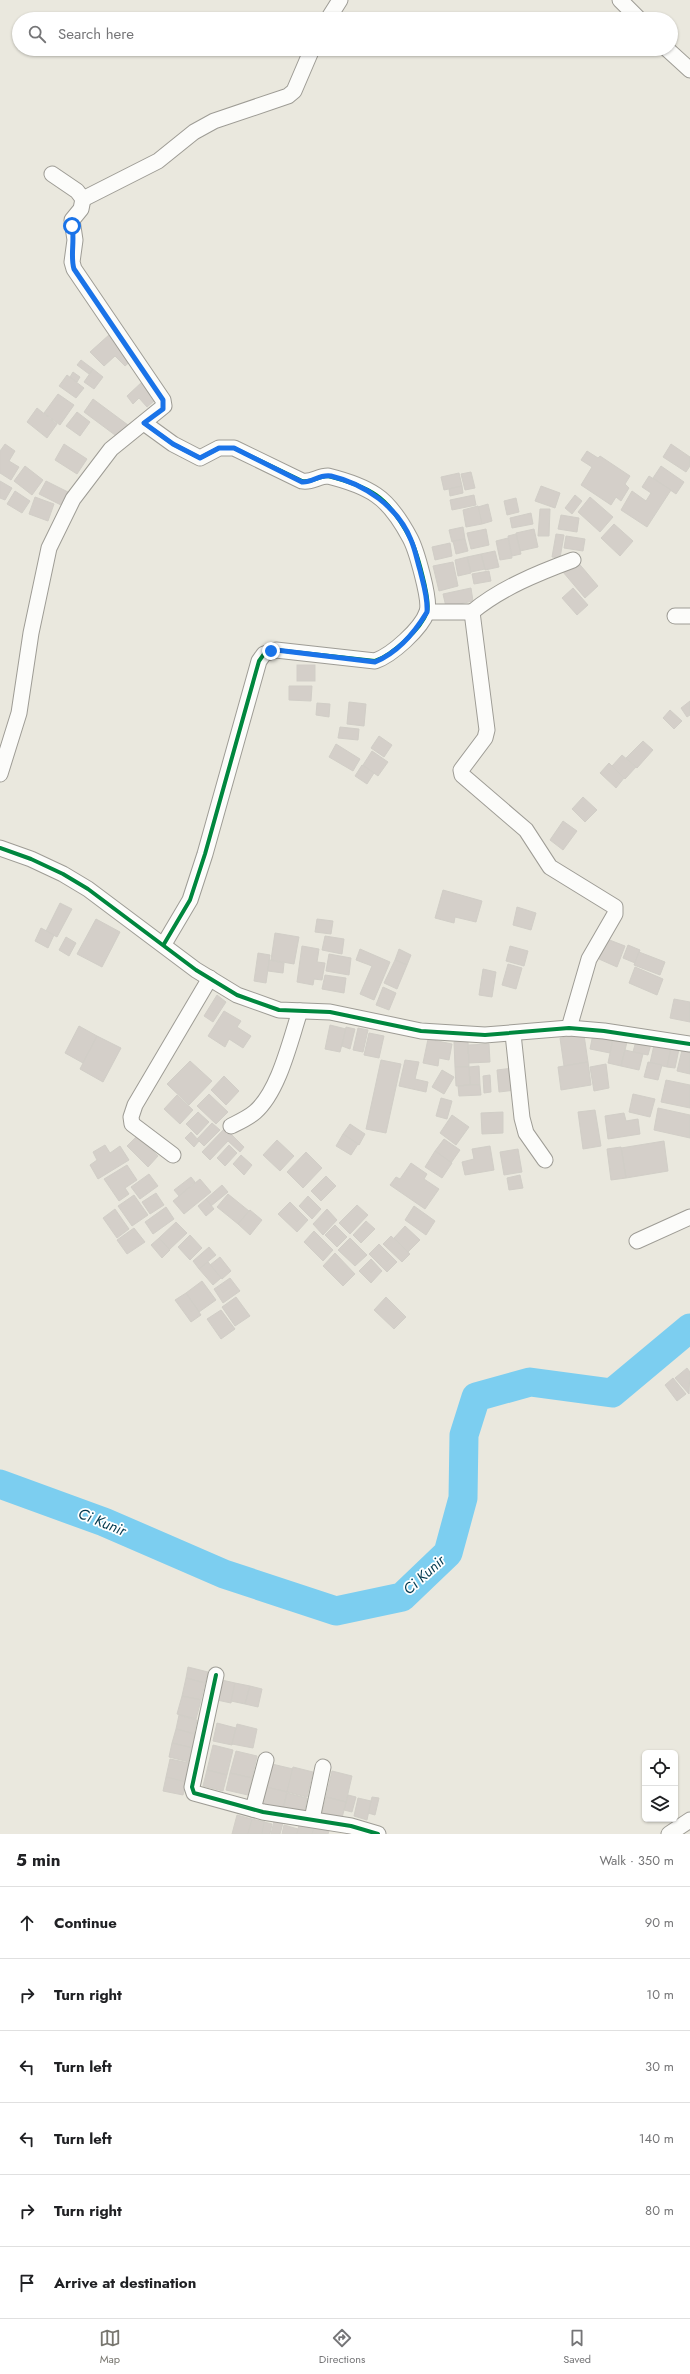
<!DOCTYPE html>
<html lang="en">
<head>
<meta charset="utf-8">
<style>
	:root { --surface:#fff; --page:#f2f2f2; --text:#202124; --muted:#757577; --line:#e0e0e0; --accent:#78766f }
	body { margin:0; font-family:Jost,sans-serif; background:var(--page); color:var(--text) }
	.controls { position:absolute; right:12px; bottom:12px; display:grid; overflow:hidden; border-radius:6px; box-shadow:0 1px 3px #0004 }
	.controls button { width:36px; height:36px; display:grid; place-items:center; padding:0; border:0; border-bottom:1px solid var(--line); background:var(--surface); color:var(--text); font:20px sans-serif }
	.stop { position:absolute; width:12px; height:12px; margin:-9px; border:3px solid #1a73e8; border-radius:50%; background:#fff }
	.stop.end { background:#1a73e8; border-color:#fff; box-shadow:0 1px 4px #0008 }
	.list { margin:0; padding:0; list-style:none }
	h2 { display:flex; justify-content:space-between; align-items:center; height:52px; margin:0; padding:0 16px; font-size:17px }
	h2 small { font-size:13px; font-weight:400; color:var(--muted) }
	.list li { display:grid; grid-template-columns:26px 1fr auto; gap:12px; align-items:center; box-sizing:border-box; height:72px; padding:0 16px; border-top:1px solid var(--line) }
	.list b { display:block; font-size:15px; white-space:nowrap }
	.list em { font-size:13px; font-style:normal; color:var(--muted) }
	.icon { flex:none; width:22px; height:22px; fill:none; stroke:currentColor; stroke-width:2; stroke-linecap:round; stroke-linejoin:round }
	.map { position:relative; flex:none; width:690px; height:1834px; overflow:hidden }
	.search { position:absolute; background:var(--surface); box-shadow:0 1px 3px #0004; left:12px; right:12px; top:12px; height:44px; display:flex; align-items:center; gap:10px; box-sizing:border-box; padding:0 14px; border-radius:22px; color:var(--muted); font-size:15px }
	.sheet { height:484px; background:var(--surface) }
	nav { display:flex; justify-content:space-around; align-items:center; box-sizing:border-box; height:56px; border-top:1px solid var(--line); background:var(--surface); font-size:11px; color:var(--muted) }
	nav a { display:grid; justify-items:center; gap:2px }
	nav .on { color:var(--accent) }
	.map>svg:first-child { display:block }
	.lines { fill:none; stroke-linecap:round; stroke-linejoin:round }
	.river { stroke:#7ccef0; stroke-width:29 }
	.building { fill:#d4cfc9; stroke:#d1cec7 }
	.street-casing { stroke:#9e9c95; stroke-width:17 }
	.street { stroke:#fcfcfa; stroke-width:15 }
	.cycleway-casing { stroke:#fff; stroke-width:6 }
	.cycleway { stroke:#00873e; stroke-width:4 }
	.route { stroke:#1a73e8; stroke-width:5 }
	.labels { text-anchor:middle; stroke-width:3.5; stroke-linejoin:round; paint-order:stroke }
	.water-label { font-size:15px; font-style:italic; fill:#043a4f; stroke:#fff }
</style>
</head>
<body>
<div class="map">
<svg width="690" height="1834" viewBox="0 0 690 1834">
	<rect width="100%" height="100%" fill="#eae8de"/>
	<g class="lines">
		<polyline class="river" points="0,1484 104,1522 224,1574 336,1611 402,1597 448,1553 463,1498 464,1435 476,1397 530,1382 612,1393 690,1328"/>
	</g>
	<g class="building">
		<polygon points="110,334 133,359 125,366 115,356 104,366 90,352"/>
		<polygon points="81,360 93,369 89,374 77,365"/>
		<polygon points="93,369 103,377 94,389 84,382"/>
		<polygon points="73,372 80,377 77,382 70,377"/>
		<polygon points="67,375 84,388 76,398 59,386"/>
		<polygon points="143,381 159,397 147,407 139,398 133,404 127,396"/>
		<polygon points="58,394 74,405 60,425 44,413"/>
		<polygon points="93,399 128,425 119,438 84,412"/>
		<polygon points="37,408 57,424 47,438 27,422"/>
		<polygon points="77,412 90,422 80,436 66,426"/>
		<polygon points="5,444 15,451 9,461 19,467 11,480 0,473 0,451"/>
		<polygon points="64,444 87,459 77,474 55,460"/>
		<polygon points="671,444 690,457 690,466 686,472 663,457"/>
		<polygon points="587,451 598,458 600,456 630,476 625,484 629,488 621,501 616,497 611,505 581,485 592,467 581,460"/>
		<polygon points="25,466 43,480 32,495 14,481"/>
		<polygon points="661,466 684,482 676,494 653,478"/>
		<polygon points="471,472 475,488 465,490 461,474"/>
		<polygon points="459,473 462,486 444,490 441,477"/>
		<polygon points="649,476 671,490 647,527 621,510 632,491 646,501 651,493 642,487"/>
		<polygon points="0,481 12,488 5,500 0,498"/>
		<polygon points="46,481 68,492 61,505 39,494"/>
		<polygon points="462,486 463,493 450,496 449,489"/>
		<polygon points="541,486 560,493 555,508 535,501"/>
		<polygon points="15,491 30,501 22,513 7,504"/>
		<polygon points="474,495 476,505 452,510 450,500"/>
		<polygon points="575,495 582,501 572,514 565,508"/>
		<polygon points="35,497 54,504 48,521 29,514"/>
		<polygon points="590,497 613,517 600,532 578,512"/>
		<polygon points="516,498 519,512 507,515 504,501"/>
		<polygon points="488,504 492,521 482,524 478,507"/>
		<polygon points="478,506 482,524 466,527 463,510"/>
		<polygon points="540,509 550,509 549,536 538,536"/>
		<polygon points="531,513 533,524 512,528 510,518"/>
		<polygon points="561,515 579,518 577,532 558,529"/>
		<polygon points="614,524 633,541 620,556 601,538"/>
		<polygon points="463,527 465,539 452,542 449,530"/>
		<polygon points="486,529 489,545 471,549 467,533"/>
		<polygon points="534,529 538,547 520,551 516,533"/>
		<polygon points="516,534 521,554 512,556 508,536"/>
		<polygon points="556,534 564,535 560,558 552,557"/>
		<polygon points="566,536 585,539 583,551 564,548"/>
		<polygon points="508,538 512,558 500,560 496,541"/>
		<polygon points="465,539 468,551 456,554 453,541"/>
		<polygon points="450,543 452,556 435,560 432,547"/>
		<polygon points="495,551 499,567 485,570 481,554"/>
		<polygon points="481,554 485,569 471,572 467,557"/>
		<polygon points="467,557 471,573 458,576 455,560"/>
		<polygon points="576,560 598,586 585,598 563,572"/>
		<polygon points="453,562 458,586 439,591 433,566"/>
		<polygon points="489,571 491,581 474,584 472,574"/>
		<polygon points="471,588 473,601 446,607 443,594"/>
		<polygon points="573,588 588,605 577,615 562,598"/>
		<rect x="297" y="665" width="18" height="16"/>
		<polygon points="289,686 312,686 311,701 289,700"/>
		<polygon points="690,701 690,715 687,717 681,708"/>
		<polygon points="349,702 366,704 364,726 347,724"/>
		<polygon points="317,703 330,704 329,717 316,715"/>
		<polygon points="670,710 682,721 674,729 663,718"/>
		<polygon points="340,727 359,729 358,740 338,738"/>
		<polygon points="379,736 392,745 384,757 371,748"/>
		<polygon points="643,741 653,750 637,768 626,758"/>
		<polygon points="336,744 360,759 353,771 329,757"/>
		<polygon points="372,751 388,762 378,776 363,765"/>
		<polygon points="622,755 636,767 625,779 612,766"/>
		<polygon points="609,763 624,778 616,788 600,773"/>
		<polygon points="362,765 374,773 367,784 355,776"/>
		<polygon points="583,797 597,810 585,822 572,809"/>
		<polygon points="563,821 577,831 563,850 550,840"/>
		<polygon points="443,890 482,901 476,922 455,917 454,923 435,918"/>
		<polygon points="60,903 72,909 57,937 46,931"/>
		<polygon points="517,907 536,913 531,930 513,925"/>
		<polygon points="96,919 120,932 102,967 77,954"/>
		<polygon points="317,919 333,921 331,934 315,932"/>
		<polygon points="41,928 54,935 48,948 35,941"/>
		<polygon points="275,933 299,937 294,964 271,960"/>
		<polygon points="325,936 344,939 342,954 322,950"/>
		<polygon points="66,937 76,943 69,956 59,950"/>
		<polygon points="607,939 625,946 617,967 599,959"/>
		<polygon points="628,945 640,950 635,963 623,958"/>
		<polygon points="302,946 319,949 317,962 325,963 322,980 314,979 313,985 297,982"/>
		<polygon points="510,946 528,951 524,966 506,961"/>
		<polygon points="360,949 390,962 374,1000 360,994 372,966 356,960"/>
		<polygon points="399,949 411,955 407,965 395,960"/>
		<polygon points="639,952 665,962 660,975 634,965"/>
		<polygon points="258,953 270,955 266,983 254,981"/>
		<polygon points="329,954 351,958 349,975 326,971"/>
		<polygon points="269,960 284,963 283,973 268,971"/>
		<polygon points="395,960 407,965 397,989 384,983"/>
		<polygon points="508,964 522,968 516,989 502,985"/>
		<polygon points="635,967 663,979 657,995 629,983"/>
		<polygon points="483,969 496,972 492,997 479,995"/>
		<polygon points="325,975 346,978 344,993 322,989"/>
		<polygon points="383,987 396,993 389,1010 376,1005"/>
		<polygon points="217,995 226,1002 213,1022 204,1016"/>
		<polygon points="674,999 690,1002 690,1022 670,1018"/>
		<polygon points="224,1011 241,1021 237,1027 251,1036 243,1048 229,1039 225,1047 208,1036"/>
		<polygon points="330,1025 346,1029 340,1052 325,1049"/>
		<polygon points="79,1026 97,1036 83,1063 65,1053"/>
		<polygon points="346,1027 355,1029 350,1049 342,1046"/>
		<polygon points="358,1028 368,1030 363,1052 353,1050"/>
		<polygon points="369,1033 384,1036 379,1058 364,1055"/>
		<polygon points="593,1034 613,1039 610,1053 590,1049"/>
		<polygon points="584,1035 588,1062 564,1066 560,1038"/>
		<polygon points="97,1036 121,1048 103,1082 80,1069"/>
		<polygon points="428,1039 452,1044 449,1060 439,1058 438,1066 423,1063"/>
		<polygon points="613,1039 627,1042 621,1066 608,1063"/>
		<polygon points="468,1041 469,1067 455,1067 454,1042"/>
		<polygon points="636,1041 651,1044 648,1055 633,1052"/>
		<polygon points="489,1044 490,1062 469,1063 468,1045"/>
		<polygon points="654,1045 671,1049 667,1067 650,1063"/>
		<polygon points="683,1046 690,1047 690,1074 677,1071"/>
		<polygon points="671,1048 679,1049 675,1068 667,1067"/>
		<polygon points="625,1050 643,1054 639,1070 621,1066"/>
		<polygon points="381,1060 401,1064 386,1133 366,1129"/>
		<polygon points="405,1060 419,1062 415,1079 428,1082 426,1092 399,1086"/>
		<polygon points="190,1061 212,1081 189,1105 167,1084"/>
		<polygon points="588,1062 591,1085 561,1090 558,1067"/>
		<polygon points="648,1062 662,1065 658,1080 644,1077"/>
		<polygon points="606,1064 609,1088 594,1091 590,1067"/>
		<polygon points="479,1066 480,1085 470,1085 469,1067"/>
		<polygon points="455,1067 469,1067 470,1085 456,1086"/>
		<polygon points="513,1068 516,1090 499,1092 497,1070"/>
		<polygon points="442,1070 454,1077 444,1094 432,1087"/>
		<polygon points="490,1075 491,1092 484,1093 483,1076"/>
		<polygon points="224,1076 239,1091 226,1105 211,1090"/>
		<polygon points="666,1080 690,1085 690,1108 661,1102"/>
		<polygon points="470,1085 480,1085 481,1095 459,1096 458,1086"/>
		<polygon points="209,1094 228,1112 216,1124 197,1106"/>
		<polygon points="633,1094 655,1099 650,1117 629,1112"/>
		<polygon points="177,1095 193,1110 180,1124 164,1109"/>
		<polygon points="441,1098 452,1101 447,1119 436,1116"/>
		<polygon points="658,1108 690,1115 690,1138 654,1130"/>
		<polygon points="595,1110 601,1146 583,1149 578,1112"/>
		<polygon points="198,1112 209,1122 197,1135 186,1124"/>
		<polygon points="503,1112 503,1133 482,1134 481,1113"/>
		<polygon points="624,1113 626,1121 638,1119 640,1134 608,1139 605,1116"/>
		<polygon points="452,1115 469,1127 456,1145 440,1133"/>
		<polygon points="212,1123 220,1130 204,1146 197,1139"/>
		<polygon points="350,1124 365,1134 359,1145 343,1134"/>
		<polygon points="225,1128 244,1147 240,1152 228,1141 210,1160 202,1152"/>
		<polygon points="191,1132 199,1141 194,1147 185,1138"/>
		<polygon points="343,1134 358,1144 351,1155 336,1146"/>
		<polygon points="138,1135 158,1156 148,1167 127,1146"/>
		<polygon points="444,1139 460,1150 451,1163 435,1151"/>
		<polygon points="277,1140 294,1156 280,1171 263,1155"/>
		<polygon points="664,1141 668,1171 626,1178 621,1148"/>
		<polygon points="105,1145 110,1153 120,1146 129,1160 98,1179 90,1165 97,1160 93,1152"/>
		<polygon points="229,1145 237,1153 225,1166 217,1158"/>
		<polygon points="490,1146 494,1170 465,1175 462,1162 474,1159 472,1149"/>
		<polygon points="621,1147 626,1178 611,1180 607,1149"/>
		<polygon points="518,1149 522,1172 504,1175 500,1152"/>
		<polygon points="435,1151 452,1163 442,1178 425,1167"/>
		<polygon points="306,1152 322,1168 303,1188 287,1172"/>
		<polygon points="241,1155 252,1165 244,1175 233,1164"/>
		<polygon points="411,1163 427,1174 424,1179 439,1189 425,1209 390,1185 396,1177 400,1179"/>
		<polygon points="127,1165 137,1180 125,1188 129,1194 119,1201 104,1179"/>
		<polygon points="149,1174 158,1186 140,1199 131,1187"/>
		<polygon points="520,1175 523,1188 509,1190 507,1178"/>
		<polygon points="326,1176 336,1186 321,1201 311,1191"/>
		<polygon points="191,1177 195,1182 179,1196 174,1190"/>
		<polygon points="200,1179 211,1192 184,1214 173,1201"/>
		<polygon points="222,1185 228,1192 211,1206 206,1199"/>
		<polygon points="156,1193 164,1205 150,1214 142,1202"/>
		<polygon points="228,1194 249,1211 238,1224 217,1207"/>
		<polygon points="134,1195 148,1215 132,1226 118,1206"/>
		<polygon points="308,1196 321,1209 312,1219 299,1206"/>
		<polygon points="206,1199 214,1209 206,1216 198,1206"/>
		<polygon points="290,1202 308,1220 297,1232 278,1214"/>
		<polygon points="357,1205 368,1215 350,1234 339,1223"/>
		<polygon points="414,1206 435,1221 426,1235 405,1220"/>
		<polygon points="166,1207 174,1219 153,1234 145,1222"/>
		<polygon points="115,1209 129,1229 117,1238 103,1218"/>
		<polygon points="327,1209 337,1220 323,1235 313,1224"/>
		<polygon points="250,1210 262,1220 250,1235 238,1224"/>
		<polygon points="366,1221 375,1229 361,1243 353,1235"/>
		<polygon points="176,1222 187,1233 169,1250 159,1238"/>
		<polygon points="335,1225 347,1237 337,1247 325,1235"/>
		<polygon points="405,1226 420,1240 408,1252 394,1238"/>
		<polygon points="134,1228 145,1242 127,1254 117,1240"/>
		<polygon points="314,1231 333,1250 323,1261 304,1242"/>
		<polygon points="190,1235 202,1248 190,1260 178,1247"/>
		<polygon points="391,1236 410,1254 402,1262 383,1244"/>
		<polygon points="159,1238 170,1250 162,1258 151,1245"/>
		<polygon points="350,1238 367,1255 355,1266 338,1250"/>
		<polygon points="379,1244 397,1262 387,1272 369,1254"/>
		<polygon points="209,1247 216,1255 199,1269 193,1261"/>
		<polygon points="335,1253 355,1274 343,1286 323,1266"/>
		<polygon points="220,1257 231,1271 222,1279 210,1265"/>
		<polygon points="371,1259 382,1271 371,1283 359,1271"/>
		<polygon points="208,1262 221,1278 213,1285 199,1269"/>
		<polygon points="230,1278 240,1291 223,1303 214,1289"/>
		<polygon points="202,1281 216,1300 199,1312 186,1293"/>
		<polygon points="186,1293 201,1315 191,1322 175,1300"/>
		<polygon points="236,1297 250,1316 235,1326 222,1307"/>
		<polygon points="386,1297 406,1317 394,1329 374,1310"/>
		<polygon points="221,1310 235,1329 221,1339 207,1319"/>
		<polygon points="687,1368 690,1372 689,1394 675,1378"/>
		<polygon points="673,1378 686,1394 677,1401 665,1385"/>
		<polygon points="188,1667 208,1672 205,1683 186,1678"/>
		<polygon points="186,1678 205,1683 201,1700 182,1696"/>
		<polygon points="222,1680 235,1683 231,1703 217,1700"/>
		<polygon points="235,1683 250,1686 245,1704 231,1701"/>
		<polygon points="250,1686 262,1689 258,1707 245,1704"/>
		<polygon points="182,1696 201,1700 196,1719 177,1714"/>
		<polygon points="179,1715 197,1720 194,1734 176,1729"/>
		<polygon points="217,1723 236,1728 232,1745 213,1741"/>
		<polygon points="237,1724 257,1729 253,1748 232,1744"/>
		<polygon points="176,1729 195,1734 192,1748 172,1743"/>
		<polygon points="172,1743 193,1748 189,1762 169,1757"/>
		<polygon points="213,1745 233,1750 227,1775 207,1770"/>
		<polygon points="236,1751 257,1756 252,1778 230,1773"/>
		<polygon points="170,1759 189,1763 185,1782 166,1777"/>
		<polygon points="272,1764 293,1769 287,1792 266,1787"/>
		<polygon points="293,1767 313,1772 307,1797 287,1792"/>
		<polygon points="207,1770 227,1775 223,1791 203,1786"/>
		<polygon points="332,1771 352,1776 346,1802 326,1797"/>
		<polygon points="230,1773 252,1778 248,1795 226,1790"/>
		<polygon points="166,1777 186,1782 183,1795 163,1791"/>
		<polygon points="266,1787 287,1792 283,1810 262,1806"/>
		<polygon points="287,1793 307,1798 304,1814 283,1809"/>
		<polygon points="348,1795 356,1797 352,1812 344,1810"/>
		<polygon points="326,1797 346,1802 342,1818 322,1813"/>
		<polygon points="372,1797 379,1798 375,1815 368,1813"/>
		<polygon points="358,1798 371,1801 367,1820 354,1816"/>
		<polygon points="237,1815 252,1819 248,1834 232,1834"/>
		<polygon points="252,1819 265,1822 262,1834 248,1834"/>
		<polygon points="274,1821 283,1823 280,1834 271,1834"/>
		<polygon points="264,1822 272,1824 270,1834 262,1834"/>
		<polygon points="284,1825 298,1829 297,1834 282,1834"/>
		<polygon points="299,1825 314,1829 312,1834 297,1834"/>
		<polygon points="314,1828 329,1831 328,1834 312,1834"/>
	</g>
	<g class="lines">
		<defs>
			<g id="street">
				<polyline points="620,0 639,19"/>
				<polyline points="328,19 340,0"/>
				<polyline points="667,49 690,70"/>
				<polyline points="83,199 158,161 194,132 214,121 288,96 294,91 312,49"/>
				<path d="M144,423L173,444L200,458L219,448H234L302,481C312,483 318,476 328,476C344,480 363,486 376,495C391,505 402,523 410,538C416,549 431,600 427,612C421,629 392,655 375,661L276,650L264,654L259,661L205,854L190,900L164,944"/>
				<polyline points="427,612 472,612"/>
				<polyline points="675,616 690,616"/>
				<polyline points="0,774 19,713 31,633 49,548 73,499 111,449 164,406 163,400 74,269 72,262 75,240 72,220 81,209 83,199 77,191 52,174"/>
				<polyline points="0,848 31,859 63,874 88,889 196,970 237,995 279,1010 330,1012 421,1031 485,1035 569,1028 604,1031 690,1044"/>
				<path d="M569,1028L589,959L615,914V907L550,867L526,830L462,775L461,770L485,738L487,730L472,612C501,588 538,573 573,560"/>
				<polyline points="513,1034 522,1118 526,1133 545,1160"/>
				<path d="M231,1126C239,1122 248,1118 255,1112C279,1091 290,1041 300,1011"/>
				<polyline points="173,1155 132,1124 131,1117 135,1105 210,978"/>
				<polyline points="637,1241 690,1217"/>
				<polyline points="216,1675 192,1787 194,1793 263,1812 351,1826 378,1834"/>
				<polyline points="253,1809 266,1760"/>
				<polyline points="312,1819 323,1767"/>
				<polyline points="669,1834 690,1820"/>
			</g>
		</defs>
		<use href="#street" class="street-casing"/>
		<use href="#street" class="street"/>
		<defs>
			<g id="cycleway">
				<path d="M144,423L173,444L200,458L219,448H234L302,481C312,483 318,476 328,476C344,480 363,486 376,495C391,505 402,523 410,538C416,549 431,600 427,612C421,629 392,655 375,661L276,650L264,654L259,661L205,854L190,900L164,944"/>
				<polyline points="0,848 31,859 63,874 88,889 196,970 237,995 279,1010 330,1012 421,1031 485,1035 569,1028 604,1031 690,1044"/>
				<polyline points="216,1675 192,1787 194,1793 263,1812 351,1826 378,1834"/>
			</g>
		</defs>
		<use href="#cycleway" class="cycleway-casing"/>
		<use href="#cycleway" class="cycleway"/>
	</g>
	<g class="lines">
		<path class="route" d="M72,226C75,240 70,257 74,269L163,400V409L144,423L173,444L200,458L219,448H234L302,482C312,483 319,474 331,476C365,484 398,507 411,540C415,549 417,560 420,570C423,583 428,597 427,612C415,632 397,653 375,662L276,650L271,651"/>
	</g>
	<g class="labels">
		<g class="water-label">
			<text transform="translate(102 1522) rotate(22)" y="5">Ci Kunir</text>
			<text transform="translate(424 1575) rotate(-42)" y="5">Ci Kunir</text>
		</g>
	</g>
</svg>
<div class="controls">
<button><svg class="icon" aria-label="locate" viewBox="0 0 24 24"><circle cx="12" cy="12" r="6"/><path d="M12 2v4M12 18v4M2 12h4M18 12h4"/></svg></button>
<button><svg class="icon" aria-label="layers" viewBox="0 0 24 24"><path d="M12 4l9 5-9 5-9-5zM3 14l9 5 9-5"/></svg></button>
</div>
<div class="stop" style="left:72px;top:226px"></div>
<div class="stop end" style="left:271px;top:651px"></div>
<div class="search"><svg class="icon" aria-label="search" viewBox="0 0 24 24"><circle cx="10" cy="10" r="6"/><path d="M15 15l6 6"/></svg>Search here</div>
</div>
<section class="sheet">
<h2>5 min<small>Walk · 350 m</small></h2>
<ul class="list">
<li><svg class="icon" aria-label="ahead" viewBox="0 0 24 24"><path d="M12 20V5M6 11l6-6 6 6"/></svg><div><b>Continue</b></div><em>90 m</em></li>
<li><svg class="icon" aria-label="right" viewBox="0 0 24 24"><path d="M7 20v-9h11M14 6l5 5-5 5"/></svg><div><b>Turn right</b></div><em>10 m</em></li>
<li><svg class="icon" aria-label="left" viewBox="0 0 24 24"><path d="M17 20v-9H6M10 6l-5 5 5 5"/></svg><div><b>Turn left</b></div><em>30 m</em></li>
<li><svg class="icon" aria-label="left" viewBox="0 0 24 24"><path d="M17 20v-9H6M10 6l-5 5 5 5"/></svg><div><b>Turn left</b></div><em>140 m</em></li>
<li><svg class="icon" aria-label="right" viewBox="0 0 24 24"><path d="M7 20v-9h11M14 6l5 5-5 5"/></svg><div><b>Turn right</b></div><em>80 m</em></li>
<li><svg class="icon" aria-label="arrive" viewBox="0 0 24 24"><path d="M6 21V4h12l-3 4 3 4H6"/></svg><div><b>Arrive at destination</b></div></li>
</ul>
</section>
<nav>
<a class="on"><svg class="icon" aria-label="map" viewBox="0 0 24 24"><path d="M3 6l6-2 6 2 6-2v14l-6 2-6-2-6 2zM9 4v14M15 6v14"/></svg>Map</a>
<a><svg class="icon" aria-label="directions" viewBox="0 0 24 24"><path d="M12 3l9 9-9 9-9-9zM9 14v-3h6M13 9l2 2-2 2"/></svg>Directions</a>
<a><svg class="icon" aria-label="saved" viewBox="0 0 24 24"><path d="M7 4h10v16l-5-4-5 4z"/></svg>Saved</a>
</nav>
</body>
</html>
